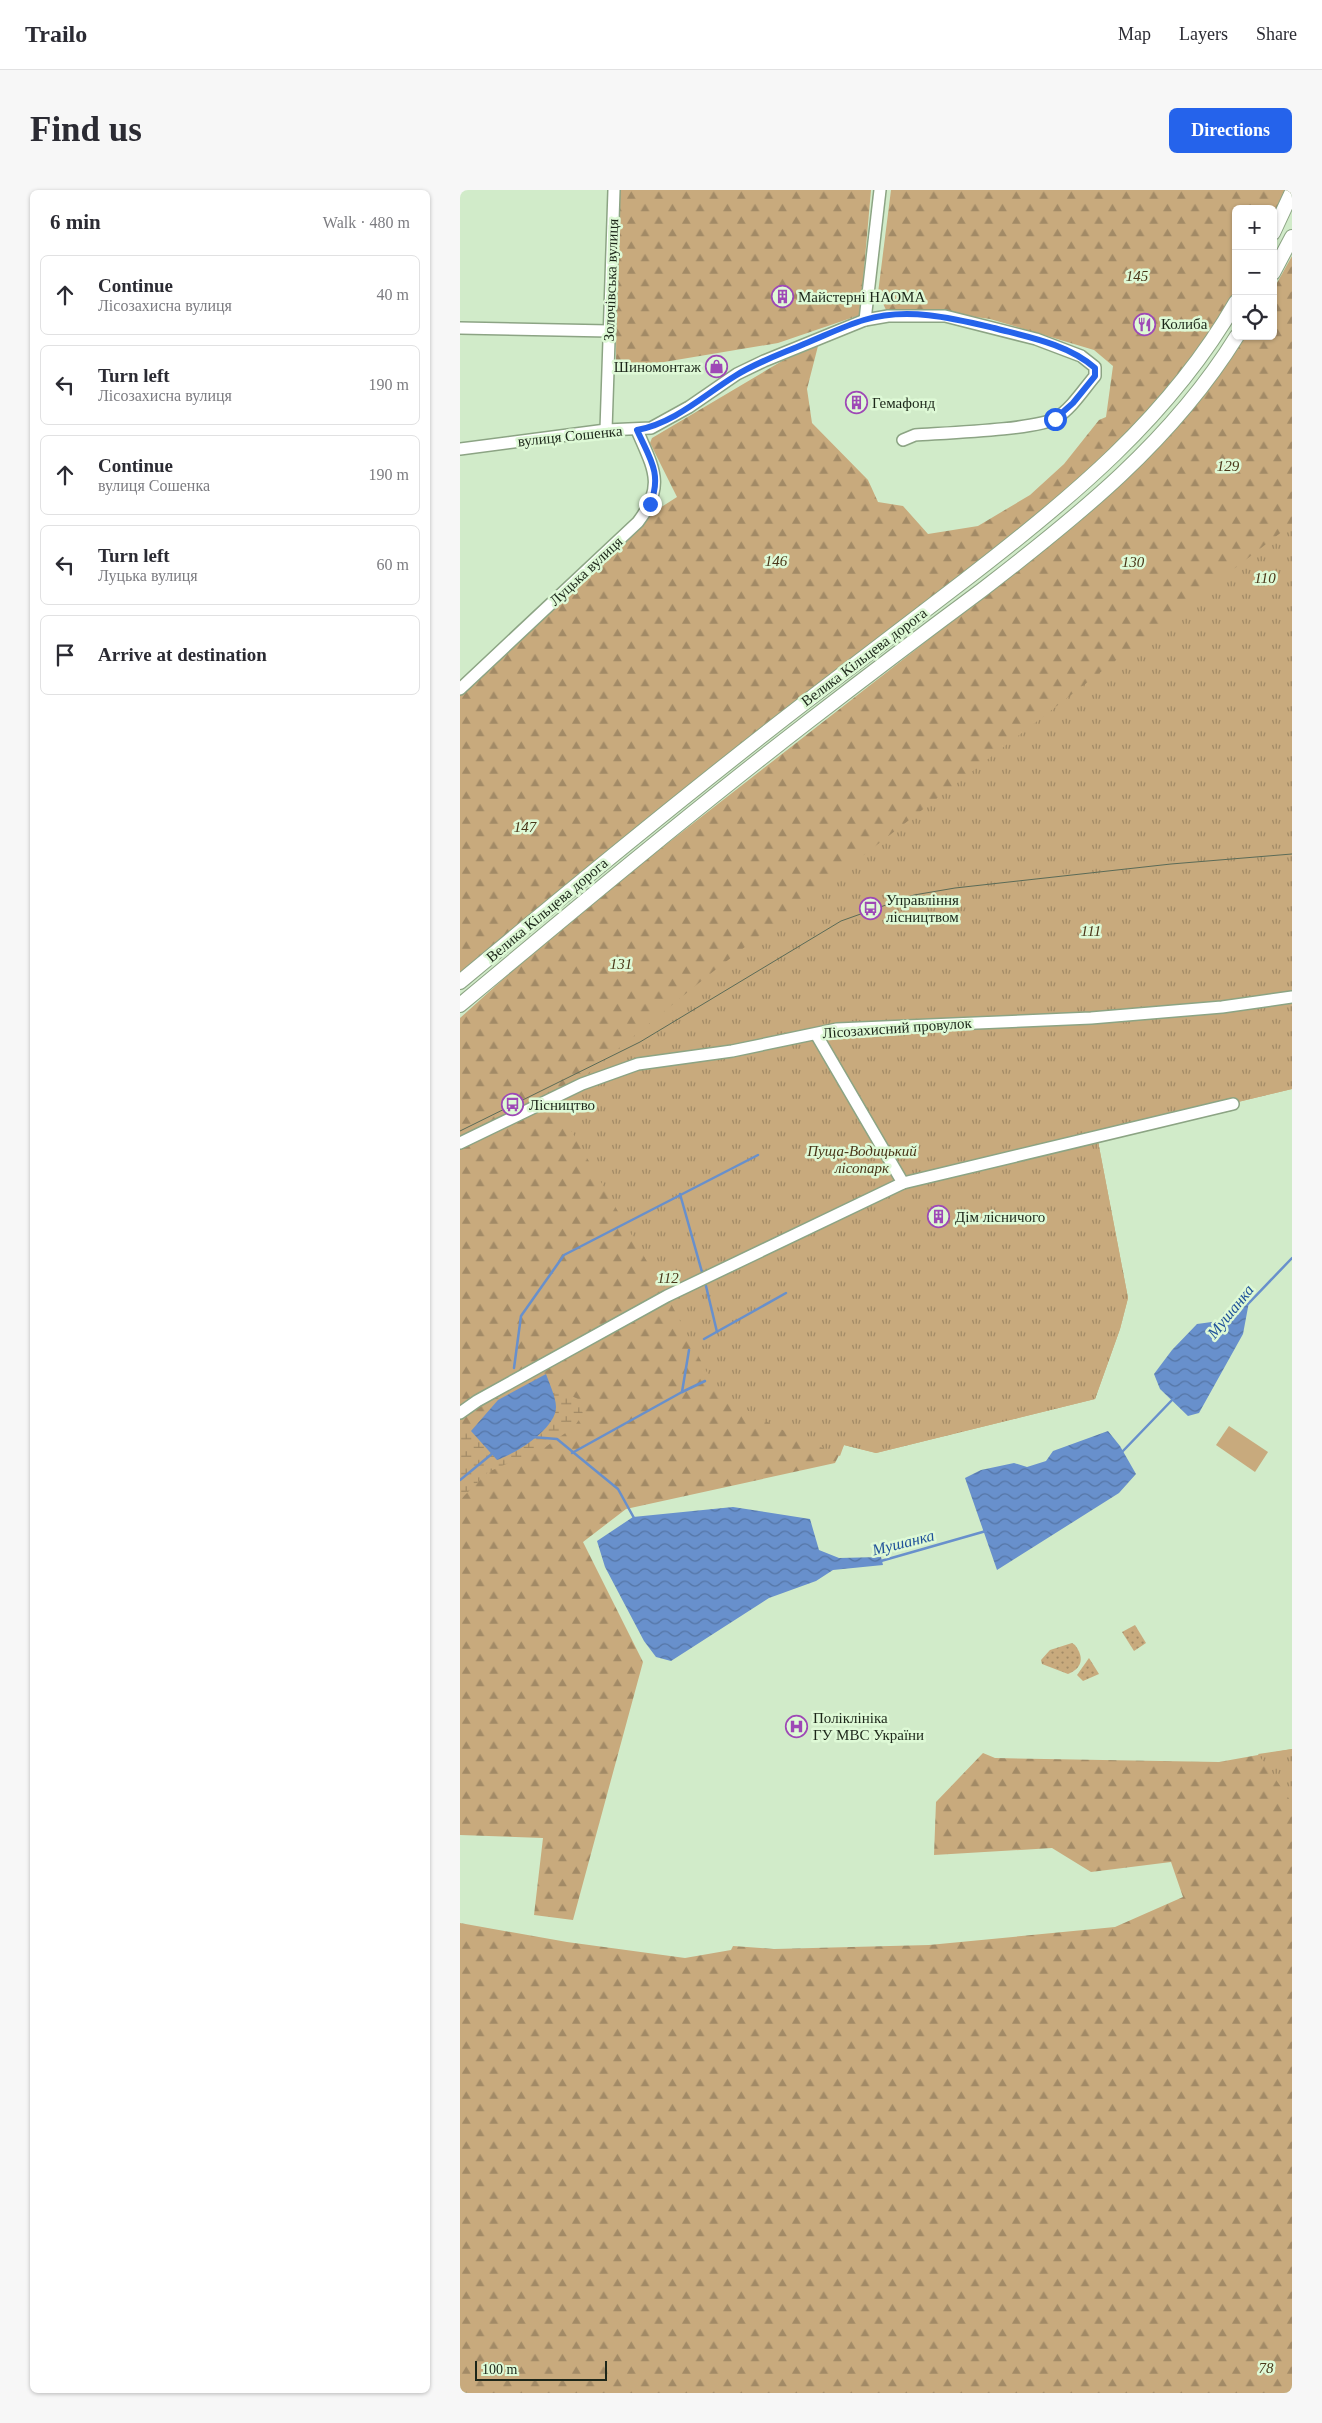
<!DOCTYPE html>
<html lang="en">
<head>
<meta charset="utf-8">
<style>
	:root { --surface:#fff; --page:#f7f7f7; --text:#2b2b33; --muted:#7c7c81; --line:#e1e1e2; --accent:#2563eb }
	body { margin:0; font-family:Georgia,serif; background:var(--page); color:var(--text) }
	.controls { position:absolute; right:15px; top:15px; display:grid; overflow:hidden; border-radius:8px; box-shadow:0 1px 4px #0004 }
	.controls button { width:45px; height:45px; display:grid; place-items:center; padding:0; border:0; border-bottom:1px solid var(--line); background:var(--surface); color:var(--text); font:25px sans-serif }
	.scale { position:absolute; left:15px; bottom:12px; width:132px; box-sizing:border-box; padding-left:5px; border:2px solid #1c2619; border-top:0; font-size:14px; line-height:18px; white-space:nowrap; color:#1c2619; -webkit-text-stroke:4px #def9d6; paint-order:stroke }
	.stop { position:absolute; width:15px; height:15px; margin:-11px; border:4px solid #2563eb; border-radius:50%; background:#fff }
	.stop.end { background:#2563eb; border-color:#fff; box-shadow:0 1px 5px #0008 }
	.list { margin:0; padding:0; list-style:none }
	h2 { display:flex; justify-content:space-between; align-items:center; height:65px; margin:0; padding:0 20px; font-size:21px }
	h2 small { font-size:16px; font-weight:400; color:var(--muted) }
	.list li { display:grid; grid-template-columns:32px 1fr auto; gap:15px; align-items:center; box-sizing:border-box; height:80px; margin:0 10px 10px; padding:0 10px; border:1px solid var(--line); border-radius:8px }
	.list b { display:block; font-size:19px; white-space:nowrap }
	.list p { margin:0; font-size:16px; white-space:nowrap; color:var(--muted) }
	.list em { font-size:16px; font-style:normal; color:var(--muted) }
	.icon { flex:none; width:28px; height:28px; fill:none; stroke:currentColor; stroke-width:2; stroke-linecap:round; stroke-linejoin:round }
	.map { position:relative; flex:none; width:832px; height:2203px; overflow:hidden; border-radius:8px }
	header { display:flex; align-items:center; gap:30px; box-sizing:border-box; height:70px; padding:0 25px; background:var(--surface); border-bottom:1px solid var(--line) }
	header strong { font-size:24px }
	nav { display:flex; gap:28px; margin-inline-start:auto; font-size:18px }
	.intro { display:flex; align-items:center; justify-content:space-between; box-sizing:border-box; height:120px; padding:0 30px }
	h1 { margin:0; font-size:35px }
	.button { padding:12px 22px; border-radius:8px; background:var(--accent); color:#fff; font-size:18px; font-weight:700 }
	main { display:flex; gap:30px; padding:0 30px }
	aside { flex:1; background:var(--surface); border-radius:8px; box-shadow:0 1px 4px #0004 }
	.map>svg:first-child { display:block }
	.grass { fill:url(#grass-dots) }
	.forest { fill:url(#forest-firs) }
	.wetland { fill:url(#wetland-marsh) }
	.park { fill:url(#park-tufts) }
	.garden { fill:#c8aa7d }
	.water { fill:url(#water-waves) }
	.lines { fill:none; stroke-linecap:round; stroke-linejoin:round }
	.stream { stroke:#6890cc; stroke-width:2.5 }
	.minor-casing { stroke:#8ca484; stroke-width:14 }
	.major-casing { stroke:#8ca484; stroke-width:16 }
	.minor { stroke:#fff; stroke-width:11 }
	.major { stroke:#fff; stroke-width:14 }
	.tram { stroke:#5b6b57; stroke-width:1 }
	.route { stroke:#2563eb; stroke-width:6 }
	.labels { text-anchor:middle; stroke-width:5; stroke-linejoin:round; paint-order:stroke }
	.park-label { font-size:15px; font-style:italic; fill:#493618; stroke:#def9d6 }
	.street-label { font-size:15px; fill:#1c2619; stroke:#def9d6 }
	.poi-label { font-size:15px; fill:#1c2619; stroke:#def9d6; text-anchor:start }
	.water-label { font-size:16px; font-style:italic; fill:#1e5199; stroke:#def9d6 }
</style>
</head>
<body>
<header>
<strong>Trailo</strong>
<nav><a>Map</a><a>Layers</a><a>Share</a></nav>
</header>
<div class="intro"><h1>Find us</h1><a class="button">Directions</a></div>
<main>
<aside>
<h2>6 min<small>Walk · 480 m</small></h2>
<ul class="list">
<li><svg class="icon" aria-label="ahead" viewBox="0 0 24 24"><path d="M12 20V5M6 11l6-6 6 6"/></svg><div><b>Continue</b><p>Лісозахисна вулиця</p></div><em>40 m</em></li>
<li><svg class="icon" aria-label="left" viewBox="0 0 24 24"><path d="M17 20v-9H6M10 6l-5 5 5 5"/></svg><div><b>Turn left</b><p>Лісозахисна вулиця</p></div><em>190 m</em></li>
<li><svg class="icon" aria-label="ahead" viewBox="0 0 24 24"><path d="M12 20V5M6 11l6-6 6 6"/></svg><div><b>Continue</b><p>вулиця Сошенка</p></div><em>190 m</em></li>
<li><svg class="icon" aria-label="left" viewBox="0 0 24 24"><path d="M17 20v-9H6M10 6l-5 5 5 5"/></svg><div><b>Turn left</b><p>Луцька вулиця</p></div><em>60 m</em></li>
<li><svg class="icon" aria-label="arrive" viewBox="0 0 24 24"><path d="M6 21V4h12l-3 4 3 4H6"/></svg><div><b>Arrive at destination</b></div></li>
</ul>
</aside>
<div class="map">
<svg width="832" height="2203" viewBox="0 0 832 2203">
	<defs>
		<pattern id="grass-dots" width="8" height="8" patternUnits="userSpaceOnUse" patternTransform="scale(1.25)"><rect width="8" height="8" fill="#c8aa7d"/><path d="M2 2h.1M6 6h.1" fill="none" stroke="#a28a66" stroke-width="1.8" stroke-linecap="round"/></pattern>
		<pattern id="forest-firs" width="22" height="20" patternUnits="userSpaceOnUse" patternTransform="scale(1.25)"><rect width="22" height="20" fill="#c8aa7d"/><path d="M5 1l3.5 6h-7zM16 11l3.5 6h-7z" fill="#a28a66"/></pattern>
		<pattern id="wetland-marsh" width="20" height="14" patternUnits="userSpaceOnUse" patternTransform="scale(1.25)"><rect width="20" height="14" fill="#c8aa7d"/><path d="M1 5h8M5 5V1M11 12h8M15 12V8" fill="none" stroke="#a28a66"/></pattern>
		<pattern id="park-tufts" width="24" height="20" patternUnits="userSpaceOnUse" patternTransform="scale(1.25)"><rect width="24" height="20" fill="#c8aa7d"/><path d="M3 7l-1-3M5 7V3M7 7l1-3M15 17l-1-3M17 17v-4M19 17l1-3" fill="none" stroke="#a28a66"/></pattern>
		<pattern id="water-waves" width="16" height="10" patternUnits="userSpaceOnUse" patternTransform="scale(1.25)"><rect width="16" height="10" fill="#6890cc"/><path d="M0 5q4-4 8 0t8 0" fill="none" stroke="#5575a5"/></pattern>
	</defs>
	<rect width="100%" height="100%" fill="#d1ebc9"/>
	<g class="grass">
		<polygon points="675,1435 686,1453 674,1461 662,1442"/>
		<path d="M612,1453L615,1455C624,1467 623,1478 608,1484L582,1474L581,1470L590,1460Z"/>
		<polygon points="629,1468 639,1484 623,1491 617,1485"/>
	</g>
	<g class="forest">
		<polygon points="157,0 411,0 400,125 318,153 204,172 156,175"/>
		<polygon points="431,0 832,0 813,43 813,19 776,19 776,112 673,246 0,792 0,499 178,332 217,307 190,253 192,248 322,171 358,156 347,199 352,233 408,290 418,312 443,316 468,344 518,336 570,305 604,274 639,230 646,227 653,176 634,160 530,129 465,120 427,122 418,103"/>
		<polygon points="832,66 832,899 637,946 668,1108 660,1139 635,1209 416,1263 384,1255 375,1273 166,1319 123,1352 183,1472 113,1730 74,1725 83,1648 0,1645 0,828 60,774 190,667 618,333 728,225 786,146 813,146 813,100"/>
		<polygon points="832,1559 832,2203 0,2203 0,1733 107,1752 225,1768 271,1760 273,1756 314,1759 469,1755 655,1737 723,1707 711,1672 631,1682 592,1658 474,1665 476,1612 523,1563 535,1568 759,1572"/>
	</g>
	<polygon class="wetland" points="103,1202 118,1209 123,1224 114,1237 84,1258 28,1282 0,1310 0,1244 62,1206"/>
	<g class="park">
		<polygon points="832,334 832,899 778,912 772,921 749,926 741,921 637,946 668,1108 660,1139 635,1209 416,1263 384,1255 380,1266 314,1236 278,1215 254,1196 207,1106 94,911 250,784"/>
		<polygon points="832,1559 832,1613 798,1564"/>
	</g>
	<polygon class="garden" points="769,1236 808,1262 795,1282 756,1255"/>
	<g class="water">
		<polygon points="789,1112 783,1144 739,1223 728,1226 700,1199 694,1184 712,1160 737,1134 759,1131 764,1122"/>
		<path d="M86,1184C89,1193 96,1207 96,1217C96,1239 55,1264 37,1270L11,1241L38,1210Z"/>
		<polygon points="648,1241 660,1256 676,1284 659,1303 537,1380 505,1288 521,1280 554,1273 567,1277 586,1271 593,1261"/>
		<polygon points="273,1317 350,1329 359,1360 379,1368 421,1367 423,1375 373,1380 356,1391 309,1408 211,1471 196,1467 184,1451 145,1377 137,1351 173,1327"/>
	</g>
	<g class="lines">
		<g class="stream">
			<polyline points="220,1004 242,1082"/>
			<polyline points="246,1096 257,1142"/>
			<polyline points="788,1114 832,1068"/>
			<polyline points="244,1149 326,1103"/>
			<polyline points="54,1178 61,1126 104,1065 298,965"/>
			<polyline points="222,1202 245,1191"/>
			<polyline points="72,1247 97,1249 158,1299 174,1328"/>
			<polyline points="662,1262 714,1208"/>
			<polyline points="112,1263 222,1202 229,1160"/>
			<polyline points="0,1290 33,1263"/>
			<polyline points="421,1371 526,1341"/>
		</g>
		<defs>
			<g id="minor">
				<polyline points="405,130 420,0"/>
				<polyline points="0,138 149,141"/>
				<polyline points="146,240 154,0"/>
				<path d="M0,259L146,240L191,238L229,217L277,184L304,171L405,130L428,126H485L576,149L621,166L635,177V186C623,200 612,218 596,228C577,240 482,243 455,245L443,250"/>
				<path d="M0,499L178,332C206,295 193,278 177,240"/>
				<polyline points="356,844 443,993"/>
				<polyline points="0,953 122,894 178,874 272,861 377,839 631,828 762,817 832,807"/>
				<polyline points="0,1223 17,1211 207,1106 443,993 773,914"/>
			</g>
			<g id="major">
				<polyline points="813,43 832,2"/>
				<polyline points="813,83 832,47"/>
				<path d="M0,792C117,694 235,597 356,504C406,466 456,428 505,390C609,310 710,227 776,112"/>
				<path d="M0,815C115,719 230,623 349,531C406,487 464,443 522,400C618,326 712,251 777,146"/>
			</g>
		</defs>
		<use href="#minor" class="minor-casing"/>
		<use href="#major" class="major-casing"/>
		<use href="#minor" class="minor"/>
		<use href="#major" class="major"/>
		<polyline class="tram" points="0,941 180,852 381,731 454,705 495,698 711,674 832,664"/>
	</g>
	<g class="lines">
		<path class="route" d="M190,314C203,284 189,267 177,240C215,233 244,205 275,186C297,172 321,164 344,154C364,146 384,136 404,130C447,117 492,128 534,138C568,147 608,154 635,178V186L613,213L595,229"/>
	</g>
	<defs>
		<symbol id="building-ring" viewBox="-11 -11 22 22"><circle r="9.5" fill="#def9d6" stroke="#9e48b6" stroke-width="1.5"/><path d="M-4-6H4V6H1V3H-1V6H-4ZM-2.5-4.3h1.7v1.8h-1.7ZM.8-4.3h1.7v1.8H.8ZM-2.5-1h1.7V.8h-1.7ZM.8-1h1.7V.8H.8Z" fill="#9e48b6"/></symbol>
		<symbol id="restaurant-ring" viewBox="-11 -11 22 22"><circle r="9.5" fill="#def9d6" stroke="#9e48b6" stroke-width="1.5"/><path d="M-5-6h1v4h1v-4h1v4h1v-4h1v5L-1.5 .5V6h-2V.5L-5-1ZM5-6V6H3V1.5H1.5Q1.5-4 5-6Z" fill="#9e48b6"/></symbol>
		<symbol id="shop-ring" viewBox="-11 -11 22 22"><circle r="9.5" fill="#def9d6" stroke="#9e48b6" stroke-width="1.5"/><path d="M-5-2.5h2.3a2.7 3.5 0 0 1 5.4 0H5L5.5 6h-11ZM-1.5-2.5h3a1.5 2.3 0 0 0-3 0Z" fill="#9e48b6"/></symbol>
		<symbol id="bus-ring" viewBox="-11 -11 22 22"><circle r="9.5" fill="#def9d6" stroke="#9e48b6" stroke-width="1.5"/><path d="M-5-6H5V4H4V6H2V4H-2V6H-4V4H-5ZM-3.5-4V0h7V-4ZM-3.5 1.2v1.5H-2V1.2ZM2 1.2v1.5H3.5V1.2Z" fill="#9e48b6"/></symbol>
		<symbol id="hospital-ring" viewBox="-11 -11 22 22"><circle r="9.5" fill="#def9d6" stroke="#9e48b6" stroke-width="1.5"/><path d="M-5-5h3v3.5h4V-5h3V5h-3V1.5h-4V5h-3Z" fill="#9e48b6"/></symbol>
	</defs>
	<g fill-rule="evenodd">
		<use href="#building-ring" x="310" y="94" width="25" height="25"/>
		<use href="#restaurant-ring" x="672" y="122" width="25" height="25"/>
		<use href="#shop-ring" x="244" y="164" width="25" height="25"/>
		<use href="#building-ring" x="384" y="200" width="25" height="25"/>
		<use href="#bus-ring" x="398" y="706" width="25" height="25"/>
		<use href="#bus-ring" x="40" y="902" width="25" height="25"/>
		<use href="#building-ring" x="466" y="1014" width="25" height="25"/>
		<use href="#hospital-ring" x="324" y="1524" width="25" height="25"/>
	</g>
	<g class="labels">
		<g class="park-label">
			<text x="677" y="91">145</text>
			<text x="768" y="281">129</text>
			<text x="316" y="376">146</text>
			<text x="673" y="377">130</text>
			<text x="805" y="393">110</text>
			<text x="65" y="642">147</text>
			<text x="631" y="746">111</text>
			<text x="161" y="779">131</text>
			<text x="402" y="966">Пуща-Водицький<tspan x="402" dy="17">лісопарк</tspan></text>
			<text x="208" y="1093">112</text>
			<text x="806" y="2183">78</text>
		</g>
		<g class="street-label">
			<text transform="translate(151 90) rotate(-88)" y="5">Золочівська вулиця</text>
			<text transform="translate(110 246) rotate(-6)" y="5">вулиця Сошенка</text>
			<text transform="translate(126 381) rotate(-43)" y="5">Луцька вулиця</text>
			<text transform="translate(404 467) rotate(-37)" y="5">Велика Кільцева дорога</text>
			<text transform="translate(87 720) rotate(-40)" y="5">Велика Кільцева дорога</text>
			<text transform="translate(437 838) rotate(-4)" y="5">Лісозахисний провулок</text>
		</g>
		<g class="poi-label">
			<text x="338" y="112">Майстерні НАОМА</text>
			<text x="701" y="139">Колиба</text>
			<text x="241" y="182" text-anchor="end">Шиномонтаж</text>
			<text x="412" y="218">Гемафонд</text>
			<text x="426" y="715">Управління<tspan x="426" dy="17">лісництвом</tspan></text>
			<text x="69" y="920">Лісництво</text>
			<text x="495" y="1032">Дім лісничого</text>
			<text x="353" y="1533">Поліклініка<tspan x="353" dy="17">ГУ МВС України</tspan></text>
		</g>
		<g class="water-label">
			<text transform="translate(770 1121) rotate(-51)" y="6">Мушанка</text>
			<text transform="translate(443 1352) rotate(-14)" y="6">Мушанка</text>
		</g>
	</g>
</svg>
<div class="controls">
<button>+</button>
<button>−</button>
<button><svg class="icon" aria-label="locate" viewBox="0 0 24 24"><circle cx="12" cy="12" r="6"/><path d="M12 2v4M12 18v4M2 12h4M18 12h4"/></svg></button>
</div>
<div class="scale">100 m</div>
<div class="stop" style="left:595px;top:229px"></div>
<div class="stop end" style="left:190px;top:314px"></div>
</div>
</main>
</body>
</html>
